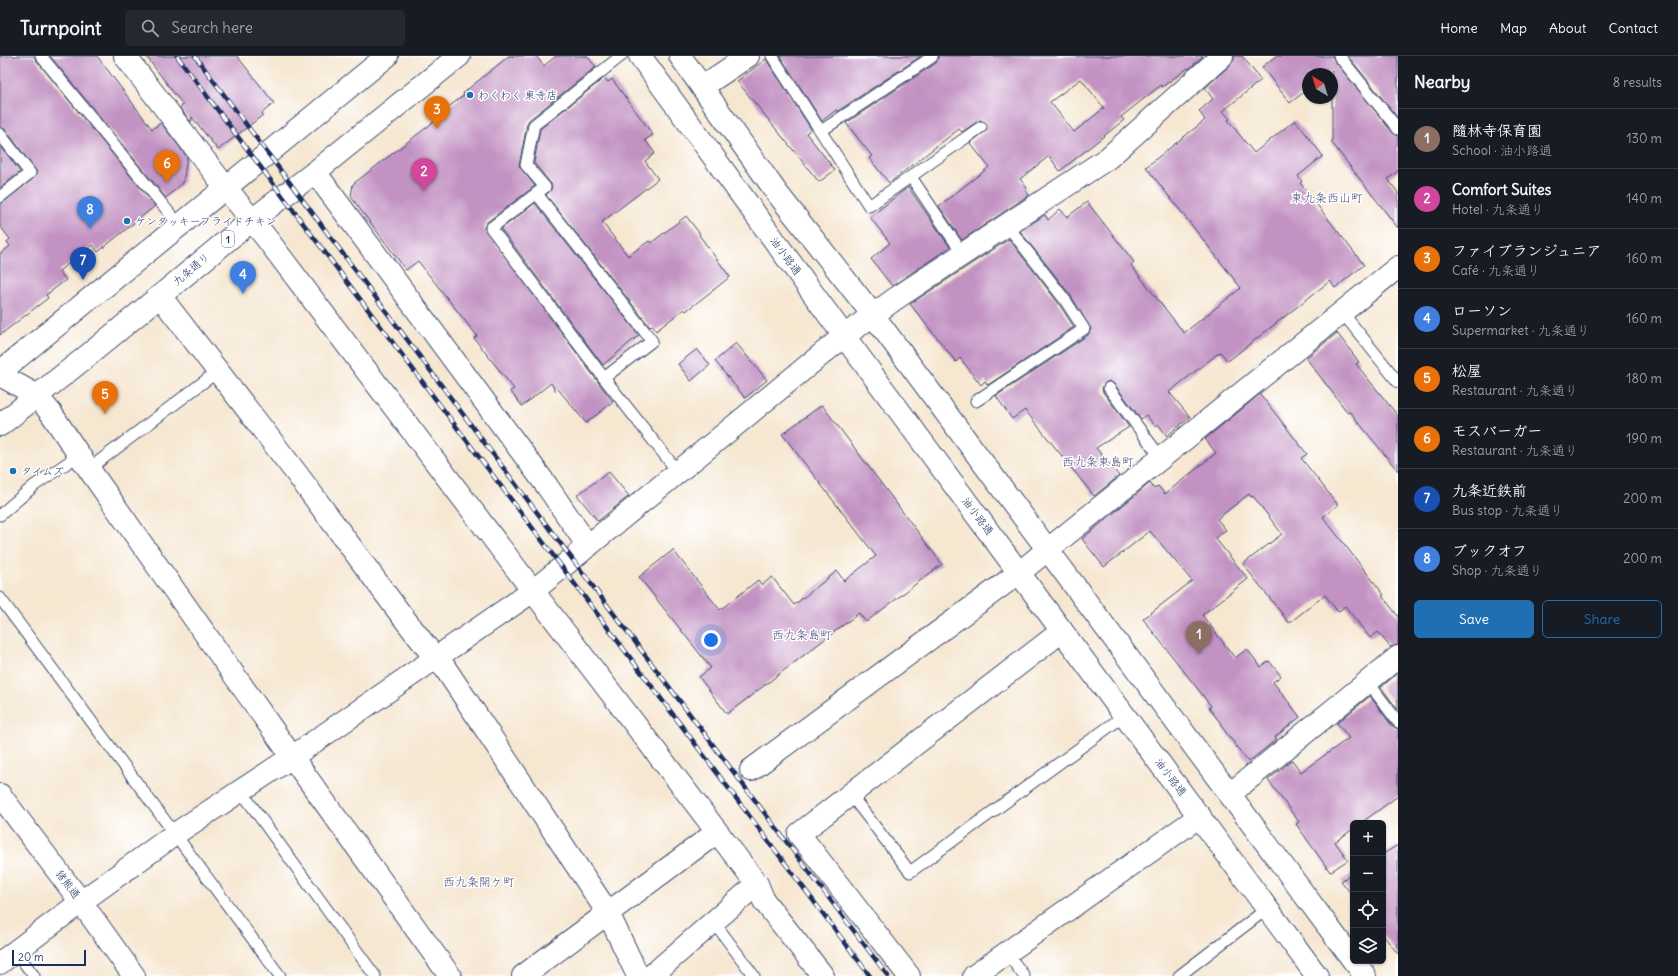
<!DOCTYPE html>
<html lang="en">
<head>
<meta charset="utf-8">
<style>
	:root { --surface:#171b24; --page:#242831; --text:#f1f3f6; --muted:#9ea1a6; --line:#363941; --accent:#1f6fb2 }
	body { margin:0; font-family:Delius,"Klee One",sans-serif; background:var(--page); color:var(--text) }
	.controls { position:absolute; right:12px; bottom:12px; display:grid; overflow:hidden; border-radius:6px; box-shadow:0 1px 3px #0004 }
	.controls button { width:36px; height:36px; display:grid; place-items:center; padding:0; border:0; border-bottom:1px solid var(--line); background:var(--surface); color:var(--text); font:20px sans-serif }
	.compass { position:absolute; left:1302px; top:12px; width:36px; height:36px; border-radius:50%; background:var(--surface); box-shadow:0 1px 3px #0004; rotate:322deg }
	.scale { position:absolute; left:12px; bottom:10px; width:74px; box-sizing:border-box; padding-left:4px; border:2px solid #1b2f5e; border-top:0; font-size:11px; line-height:14px; white-space:nowrap; color:#1b2f5e; -webkit-text-stroke:3px #fff; paint-order:stroke }
	.you { position:absolute; left:711px; top:584px; width:14px; height:14px; margin:-10px; border:3px solid #fff; border-radius:50%; background:#1a73e8; box-shadow:0 0 0 6px #1a73e833 }
	.badge { display:grid; place-items:center; width:26px; height:26px; border-radius:50%; background:var(--accent); color:#fff; font-size:13px; font-weight:700 }
	.pin { position:absolute; translate:-50% -33px; filter:drop-shadow(0 1px 2px #0008) }
	.pin::after { content:''; position:absolute; top:21px; width:14px; height:12px; background:inherit; clip-path:polygon(0 0,100% 0,50% 100%) }
	.list { margin:0; padding:0; list-style:none }
	h2 { display:flex; justify-content:space-between; align-items:center; height:52px; margin:0; padding:0 16px; font-size:17px }
	h2 small { font-size:13px; font-weight:400; color:var(--muted) }
	.list li { display:grid; grid-template-columns:26px 1fr auto; gap:12px; align-items:center; box-sizing:border-box; height:60px; padding:0 16px; border-top:1px solid var(--line) }
	.list b { display:block; font-size:15px; white-space:nowrap }
	.list p { margin:0; font-size:13px; white-space:nowrap; color:var(--muted) }
	.list em { font-size:13px; font-style:normal; color:var(--muted) }
	.actions { display:flex; gap:8px; padding:12px 16px }
	.actions a { flex:1; padding:9px 0; border:1px solid var(--accent); border-radius:6px; text-align:center; font-size:14px; color:var(--accent) }
	.actions .main { background:var(--accent); color:#fff }
	.icon { flex:none; width:22px; height:22px; fill:none; stroke:currentColor; stroke-width:2; stroke-linecap:round; stroke-linejoin:round }
	.map { position:relative; flex:none; width:1398px; height:920px; overflow:hidden }
	header { display:flex; align-items:center; gap:24px; box-sizing:border-box; height:56px; padding:0 20px; background:var(--surface); border-bottom:1px solid var(--line) }
	header strong { font-size:19px }
	nav { display:flex; gap:22px; margin-inline-start:auto; font-size:14px }
	.search { width:280px; height:36px; background:var(--page); display:flex; align-items:center; gap:10px; box-sizing:border-box; padding:0 14px; border-radius:6px; color:var(--muted); font-size:15px }
	main { display:flex }
	aside { flex:1; background:var(--surface) }
	.map>svg:first-child { display:block }
	.building { fill:#c293c2; fill-rule:evenodd }
	.lines { fill:none; stroke-linecap:round; stroke-linejoin:round }
	.service-casing { stroke:#3c4b6f; stroke-width:13 }
	.minor-casing { stroke:#3c4b6f; stroke-width:24 }
	.tertiary-casing { stroke:#3c4b6f; stroke-width:24 }
	.trunk-casing { stroke:#3c4b6f; stroke-width:24 }
	.service { stroke:#fff; stroke-width:11 }
	.minor { stroke:#fff; stroke-width:22 }
	.tertiary { stroke:#fff; stroke-width:22 }
	.trunk { stroke:#fff; stroke-width:22 }
	.rail-casing { stroke:#1b2f5e; stroke-width:4.5 }
	.rail { stroke:#fff; stroke-width:3; stroke-dasharray:9; stroke-linecap:butt }
	.poi-dot { fill:#1f6fb2; stroke:#fff; stroke-width:1.5 }
	.labels { text-anchor:middle; stroke-width:3; stroke-linejoin:round; paint-order:stroke }
	.shield { fill:#fff; stroke:#5f6d8e; stroke-width:1 }
	.shield-label { font-size:10px; font-weight:bold; fill:#1b2f5e }
	.poi-label { font-size:11px; fill:#1b2f5e; stroke:#fff; text-anchor:start }
	.street-label { font-size:11px; fill:#1b2f5e; stroke:#fff }
	.neighbourhood-label { font-size:12px; fill:#555281; stroke:#fff }
</style>
</head>
<body>
<header>
<strong>Turnpoint</strong>
<div class="search"><svg class="icon" aria-label="search" viewBox="0 0 24 24"><circle cx="10" cy="10" r="6"/><path d="M15 15l6 6"/></svg>Search here</div>
<nav><a>Home</a><a>Map</a><a>About</a><a>Contact</a></nav>
</header>
<main>
<div class="map">
<svg width="1398" height="920" viewBox="0 0 1398 920">
	<rect width="100%" height="100%" fill="#fff"/>
	<filter id="ink" filterUnits="userSpaceOnUse"><feTurbulence type="fractalNoise" baseFrequency=".025" numOctaves="2"/><feDisplacementMap in="SourceGraphic" scale="8" xChannelSelector="R" yChannelSelector="G"/><feConvolveMatrix kernelMatrix="1 2 1 2 8 2 1 2 1" color-interpolation-filters="sRGB"/></filter>
	<filter id="wash" filterUnits="userSpaceOnUse"><feTurbulence type="fractalNoise" baseFrequency=".012" numOctaves="4" result="noise"/><feDisplacementMap in="SourceGraphic" scale="16" xChannelSelector="R" yChannelSelector="G"/><feGaussianBlur stdDeviation="0.9" result="paint"/><feColorMatrix in="noise" values="0 0 0 0 0 0 0 0 0 0 0 0 0 0 0 0 0 1.4 0 .05"/><feComposite in="paint" operator="in"/></filter>
	<g filter="url(#wash)">
		<rect width="100%" height="100%" fill="#f6e7d1"/>
		<g id="blocks">
			<g class="building">
				<polygon points="0,0 34,0 36,4 155,150 98,196 93,189 59,215 66,224 46,239 48,242 0,279 0,198 10,190 7,186 10,183 0,170 0,148 4,146 34,122 37,116 6,74 0,71"/>
				<polygon points="50,0 97,0 152,73 161,67 187,101 183,127 166,142"/>
				<polygon points="146,0 237,0 274,47 262,57 263,59 218,94 192,61 191,66 180,52 183,49"/>
				<polygon points="509,0 536,0 544,10 556,0 587,0 596,11 529,64 527,68 519,110 535,130 487,166 484,172 613,346 586,367 558,333 556,335 551,327 522,350 510,335 514,333 474,282 477,280 418,205 406,214 351,141 353,128 444,58 442,56 464,39 463,37"/>
				<polygon points="780,0 921,0 838,55 836,54 822,65"/>
				<path d="M939,0H1203L1189,13L1188,12L1162,31L1161,29L1121,61L1124,64L1060,115L1049,100L1020,123L1027,132L1025,134L1029,139L962,184L939,150L989,111L970,87L987,74L986,67L980,64L962,76L959,73L889,127L869,102L872,100L846,67L936,7ZM1081,23L1104,52L1074,76L1050,46Z"/>
				<polygon points="1234,0 1242,0 1261,24 1223,55 1230,63 1228,64 1254,97 1295,64 1323,100 1298,120 1302,125 1300,127 1364,209 1335,232 1330,225 1228,305 1220,296 1169,336 1190,361 1167,380 1158,368 1155,370 1146,359 1141,363 1114,328 1109,325 1105,327 1102,332 1103,336 1129,371 1096,392 1119,420 1094,440 1025,354 1012,363 996,340 1088,279 1091,273 1071,240 1020,175 1045,159 1048,164 1060,153 1067,161 1087,146 1134,206 1131,209 1184,277 1241,232 1146,111 1205,64 1199,55 1213,43 1205,32 1230,9 1234,4"/>
				<polygon points="1276,0 1332,0 1334,4 1393,77 1398,80 1398,115 1388,123 1398,137 1398,172 1332,87 1332,14 1327,18 1308,18 1308,33 1290,47 1262,11"/>
				<polygon points="1348,0 1398,0 1398,62"/>
				<polygon points="766,3 811,73 806,77 835,114 819,126 737,25"/>
				<polygon points="604,22 608,26 612,23 653,79 645,84 655,97 645,105 658,123 602,166 628,200 649,185 651,187 686,160 700,178 699,179 730,221 686,255 684,253 656,275 652,269 650,271 546,139 551,134 552,129 534,107 540,73"/>
				<polygon points="0,89 20,116 0,132"/>
				<polygon points="908,131 950,191 892,230 871,203 890,187 870,161"/>
				<polygon points="535,147 639,279 603,309 501,173"/>
				<polygon points="1009,183 1059,248 1074,271 988,329 985,325 981,329 960,302 956,306 910,248"/>
				<polygon points="1337,277 1359,306 1356,308 1398,360 1398,415 1350,356 1348,357 1306,302"/>
				<polygon points="736,287 767,324 745,342 715,305"/>
				<polygon points="697,293 710,309 691,325 678,308"/>
				<polygon points="1260,338 1307,398 1301,402 1338,449 1323,461 1384,539 1382,540 1398,560 1398,589 1390,591 1378,576 1370,582 1345,550 1338,556 1325,539 1289,567 1243,508 1282,478 1253,440 1251,441 1249,438 1217,463 1226,474 1215,482 1248,523 1202,559 1235,602 1247,593 1261,611 1269,605 1281,620 1273,626 1300,661 1275,681 1277,683 1248,706 1222,671 1223,670 1209,652 1211,650 1143,563 1192,525 1150,475 1104,511 1082,483 1150,427 1154,433 1158,430 1165,438 1216,397 1205,383"/>
				<polygon points="822,349 942,508 866,566 859,557 727,658 699,621 711,612 639,521 673,494 720,554 758,524 762,529 772,521 794,549 837,515 844,525 876,500 782,378"/>
				<polygon points="609,416 629,440 598,465 577,439"/>
				<polygon points="1398,617 1398,654 1381,631"/>
				<polygon points="1370,640 1392,670 1398,673 1398,740 1361,767 1353,767 1353,773 1335,786 1348,804 1330,816 1296,768 1299,766 1268,724 1292,704 1301,716 1349,682 1337,667"/>
				<polygon points="1398,789 1398,898 1383,879 1383,798"/>
				<polygon points="1353,817 1353,840 1341,825"/>
			</g>
		</g>
	</g>
	<g filter="url(#ink)">
		<use href="#blocks" fill-opacity="0" stroke="#3c4b6f" stroke-width="1"/>
		<g class="lines">
			<defs>
				<g id="service">
					<polyline points="41,0 180,170"/>
					<polyline points="621,0 534,69 526,109 545,131 491,172 604,322 678,416"/>
					<polyline points="772,0 869,150 981,71"/>
					<polyline points="1339,0 1398,73"/>
					<polyline points="821,75 932,1"/>
					<polyline points="0,78 30,117 0,141"/>
					<polyline points="911,121 963,198"/>
					<polyline points="537,138 652,285 604,322"/>
					<polyline points="1342,256 1398,326"/>
					<polyline points="1109,332 1161,402"/>
					<polyline points="976,345 1084,273 1065,244 1007,169"/>
					<polyline points="89,413 218,315"/>
					<polyline points="0,459 35,429 79,399"/>
					<polyline points="0,542 280,920"/>
					<polyline points="1368,626 1398,666"/>
					<polyline points="241,735 375,920"/>
					<polyline points="850,738 910,816 1125,659"/>
					<polyline points="714,866 754,920"/>
					<polyline points="16,896 34,920"/>
					<polyline points="1007,897 1024,920"/>
					<polyline points="1179,920 1268,852"/>
				</g>
				<g id="minor">
					<polyline points="702,31 748,0"/>
					<polyline points="315,116 547,430 588,490"/>
					<polyline points="226,132 267,183 533,535 757,828 764,845 823,920"/>
					<polyline points="160,240 297,418 396,552 435,602 445,612 608,857 638,920"/>
					<polyline points="0,319 36,339 51,357 79,399 292,701 450,920"/>
					<polyline points="751,714 1020,516 1398,211"/>
					<polyline points="1230,738 1398,601"/>
					<polyline points="0,739 81,846 134,920"/>
					<polyline points="0,907 81,846 175,778 292,701 533,535 844,280 895,243 1108,102 1222,0"/>
					<polyline points="523,920 717,776"/>
					<polyline points="651,920 757,828"/>
					<polyline points="909,920 799,778 1062,575"/>
					<polyline points="974,920 1200,760"/>
				</g>
				<g id="tertiary">
					<polyline points="125,0 226,132"/>
					<polyline points="640,0 844,280 1317,920"/>
					<polyline points="680,0 777,137 873,259 1353,904"/>
					<polyline points="1354,905 1365,920"/>
				</g>
				<g id="trunk">
					<polyline points="0,316 387,0"/>
					<polyline points="0,369 86,301 252,164 315,116 459,0"/>
				</g>
			</defs>
			<use href="#service" class="service-casing"/>
			<use href="#minor" class="minor-casing"/>
			<use href="#tertiary" class="tertiary-casing"/>
			<use href="#trunk" class="trunk-casing"/>
			<use href="#service" class="service"/>
			<use href="#minor" class="minor"/>
			<use href="#tertiary" class="tertiary"/>
			<use href="#trunk" class="trunk"/>
			<defs>
				<g id="rail">
					<polyline points="177,0 870,920"/>
					<polyline points="195,0 489,393 888,920"/>
				</g>
			</defs>
			<use href="#rail" class="rail-casing"/>
			<use href="#rail" class="rail"/>
		</g>
	</g>
	<g class="poi-dot">
		<circle cx="470" cy="39" r="4"/>
		<circle cx="127" cy="165" r="4"/>
		<circle cx="13" cy="415" r="4"/>
	</g>
	<g class="labels">
		<rect class="shield" x="222" y="175" width="12" height="16" rx="3"/>
		<g class="shield-label">
			<text x="228" y="187">1</text>
		</g>
		<g class="poi-label">
			<text x="478" y="43">わくわく 東寺店</text>
			<text x="135" y="169">ケンタッキーフライドチキン</text>
			<text x="21" y="419">タイムズ</text>
		</g>
		<g class="street-label">
			<text transform="translate(786 200) rotate(54)" y="4">油小路通</text>
			<text transform="translate(191 213) rotate(-40)" y="4">九条通り</text>
			<text transform="translate(978 460) rotate(53)" y="4">油小路通</text>
			<text transform="translate(1171 721) rotate(53)" y="4">油小路通</text>
			<text transform="translate(68 828) rotate(53)" y="4">猪熊通</text>
		</g>
		<g class="neighbourhood-label">
			<text x="1327" y="146">東九条西山町</text>
			<text x="1098" y="410">西九条東島町</text>
			<text x="802" y="583">西九条島町</text>
			<text x="479" y="830">西九条開ケ町</text>
		</g>
	</g>
</svg>
<div class="controls">
<button>+</button>
<button>−</button>
<button><svg class="icon" aria-label="locate" viewBox="0 0 24 24"><circle cx="12" cy="12" r="6"/><path d="M12 2v4M12 18v4M2 12h4M18 12h4"/></svg></button>
<button><svg class="icon" aria-label="layers" viewBox="0 0 24 24"><path d="M12 4l9 5-9 5-9-5zM3 14l9 5 9-5"/></svg></button>
</div>
<svg class="compass" viewBox="-18 -18 36 36"><path d="M0-13l5 13h-10z" fill="#e53935"/><path d="M0 13l5-13h-10z" fill="#9ea1a6"/></svg>
<div class="scale">20 m</div>
<div class="you"></div>
<div class="pin badge" style="left:1199px;top:598px;background:#8d6e63">1</div>
<div class="pin badge" style="left:424px;top:135px;background:#d1479c">2</div>
<div class="pin badge" style="left:437px;top:73px;background:#e8710a">3</div>
<div class="pin badge" style="left:243px;top:238px;background:#3f7fe0">4</div>
<div class="pin badge" style="left:105px;top:358px;background:#e8710a">5</div>
<div class="pin badge" style="left:167px;top:127px;background:#e8710a">6</div>
<div class="pin badge" style="left:83px;top:224px;background:#1a4fb4">7</div>
<div class="pin badge" style="left:90px;top:173px;background:#3f7fe0">8</div>
</div>
<aside>
<h2>Nearby<small>8 results</small></h2>
<ul class="list">
<li><span class="badge" style="background:#8d6e63">1</span><div><b>隨林寺保育園</b><p>School · 油小路通</p></div><em>130 m</em></li>
<li><span class="badge" style="background:#d1479c">2</span><div><b>Comfort Suites</b><p>Hotel · 九条通り</p></div><em>140 m</em></li>
<li><span class="badge" style="background:#e8710a">3</span><div><b>ファイブランジュニア</b><p>Café · 九条通り</p></div><em>160 m</em></li>
<li><span class="badge" style="background:#3f7fe0">4</span><div><b>ローソン</b><p>Supermarket · 九条通り</p></div><em>160 m</em></li>
<li><span class="badge" style="background:#e8710a">5</span><div><b>松屋</b><p>Restaurant · 九条通り</p></div><em>180 m</em></li>
<li><span class="badge" style="background:#e8710a">6</span><div><b>モスバーガー</b><p>Restaurant · 九条通り</p></div><em>190 m</em></li>
<li><span class="badge" style="background:#1a4fb4">7</span><div><b>九条近鉄前</b><p>Bus stop · 九条通り</p></div><em>200 m</em></li>
<li><span class="badge" style="background:#3f7fe0">8</span><div><b>ブックオフ</b><p>Shop · 九条通り</p></div><em>200 m</em></li>
</ul>
<div class="actions"><a class="main">Save</a><a>Share</a></div>
</aside>
</main>
</body>
</html>
